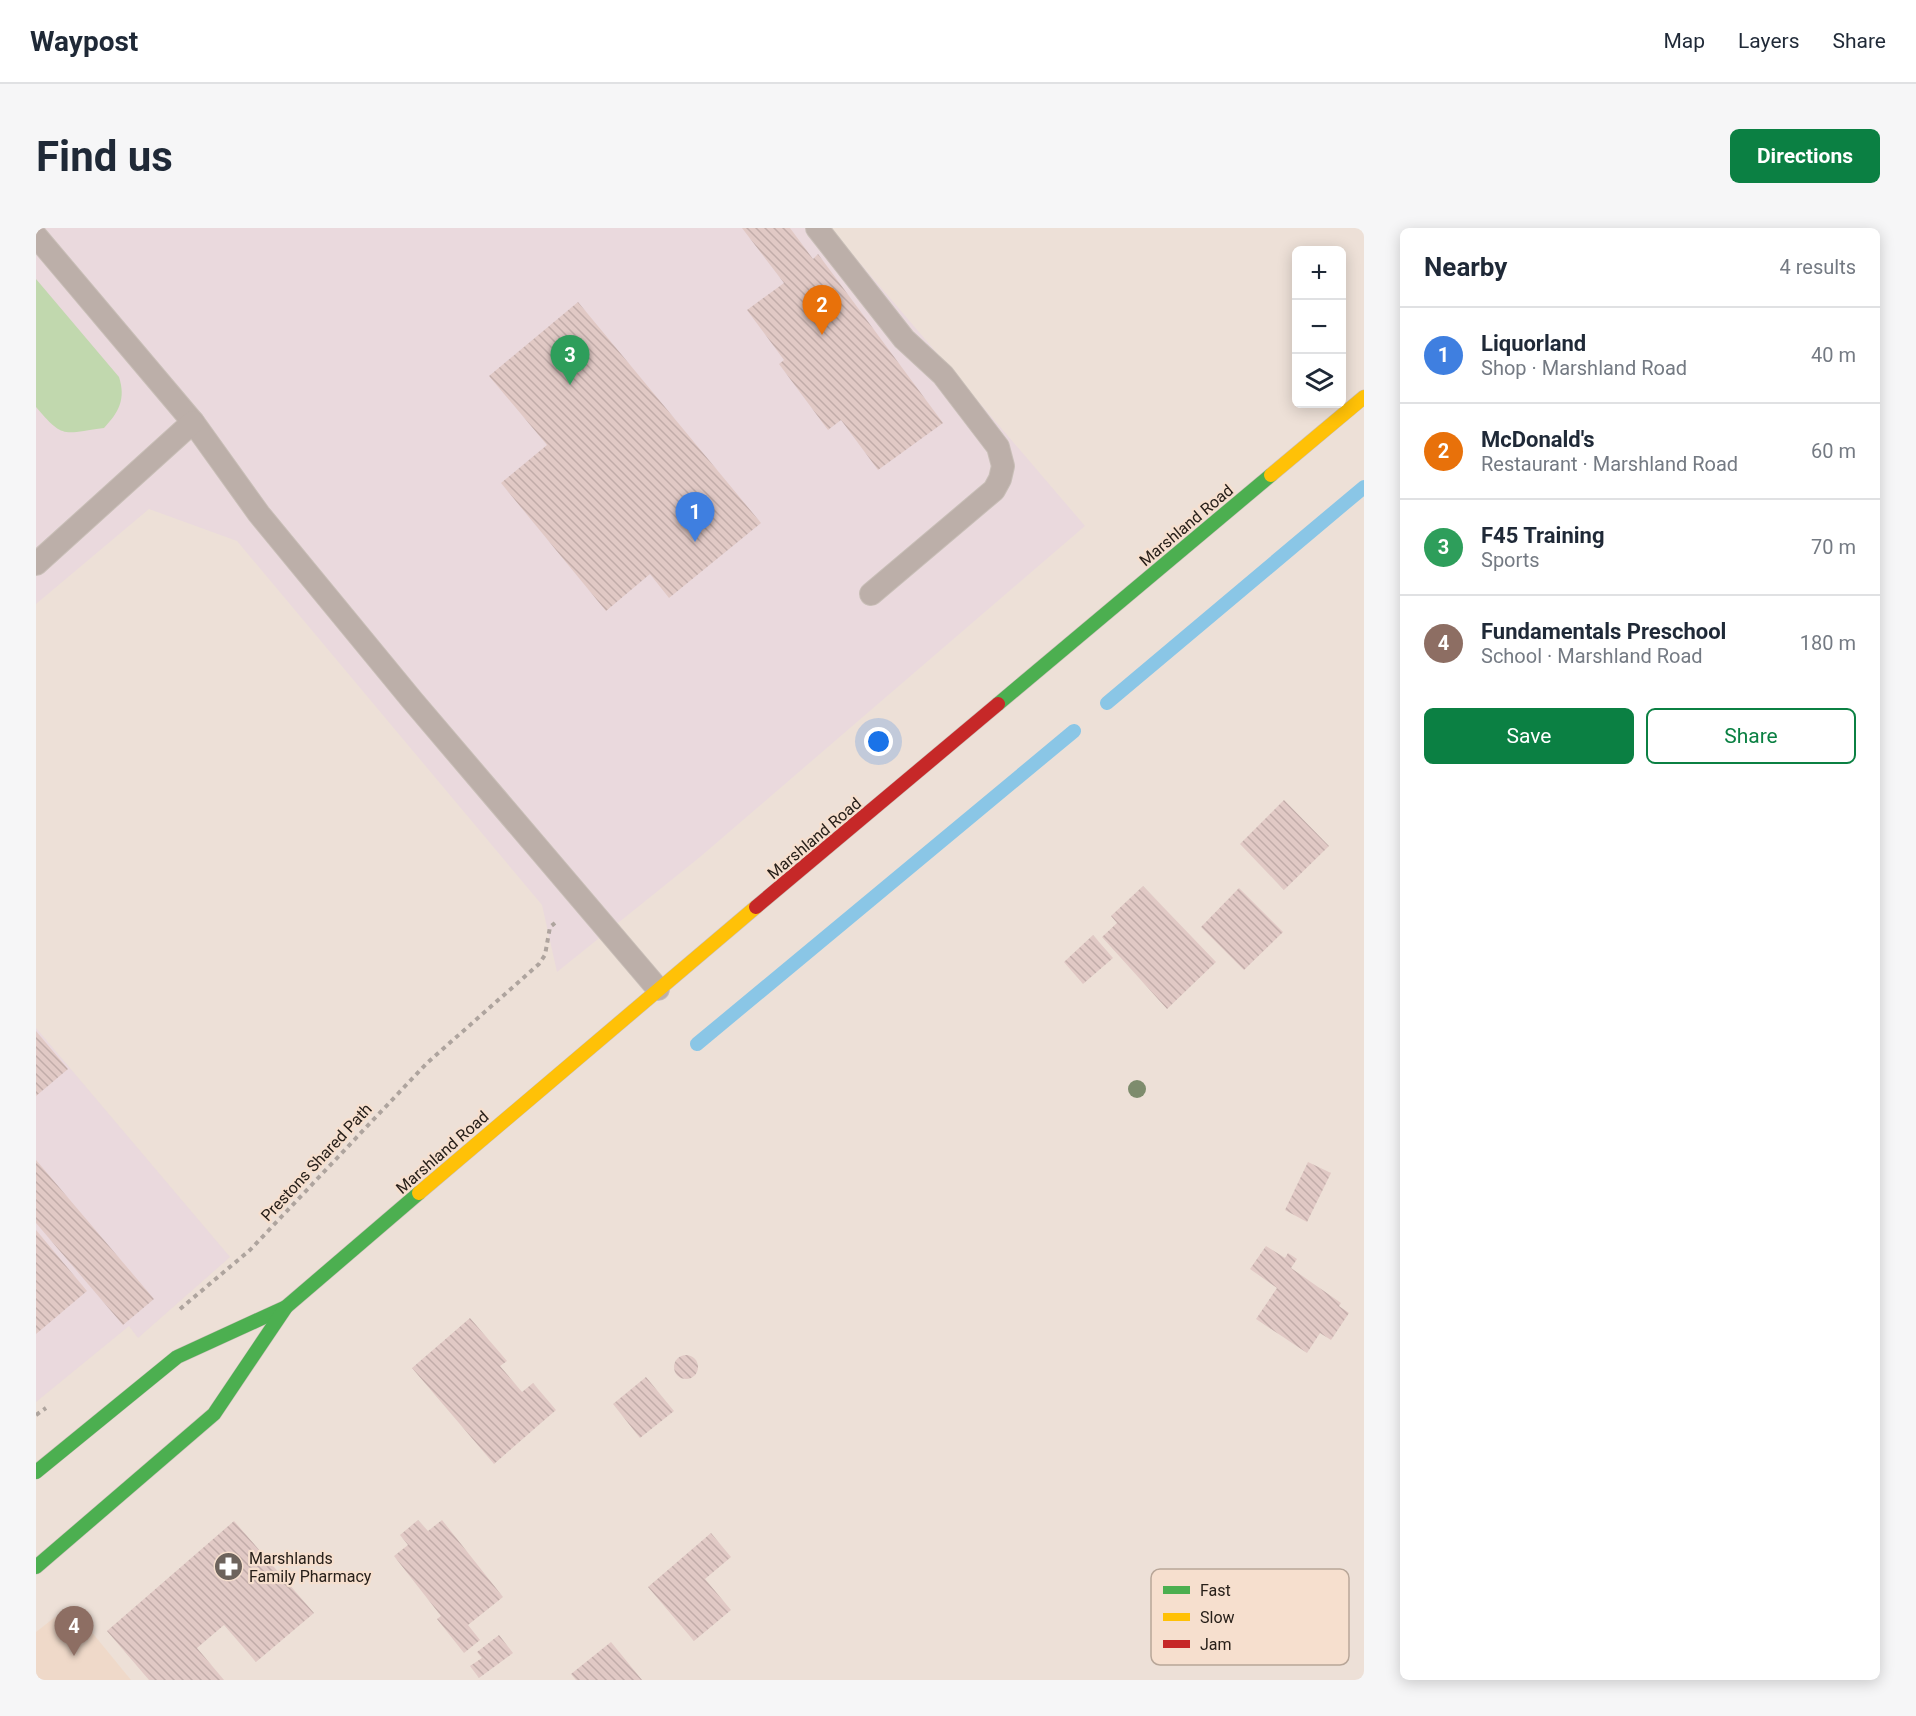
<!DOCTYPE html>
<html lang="en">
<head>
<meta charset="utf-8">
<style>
	:root { --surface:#fff; --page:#f6f6f7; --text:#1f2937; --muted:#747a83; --line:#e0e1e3; --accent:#0b8043 }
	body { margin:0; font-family:Roboto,sans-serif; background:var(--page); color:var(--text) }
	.controls { position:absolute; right:18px; top:18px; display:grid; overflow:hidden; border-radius:9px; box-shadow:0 3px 15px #0003 }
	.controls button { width:54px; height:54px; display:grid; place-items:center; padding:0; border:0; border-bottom:2px solid var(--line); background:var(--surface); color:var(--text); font:30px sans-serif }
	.you { position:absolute; left:843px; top:514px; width:21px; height:21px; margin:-15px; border:4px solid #fff; border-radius:50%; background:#1a73e8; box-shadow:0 0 0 9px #1a73e833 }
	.badge { display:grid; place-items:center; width:39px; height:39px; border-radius:50%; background:var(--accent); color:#fff; font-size:20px; font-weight:700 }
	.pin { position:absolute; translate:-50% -50px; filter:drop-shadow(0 2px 3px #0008) }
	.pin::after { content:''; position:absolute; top:32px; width:21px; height:18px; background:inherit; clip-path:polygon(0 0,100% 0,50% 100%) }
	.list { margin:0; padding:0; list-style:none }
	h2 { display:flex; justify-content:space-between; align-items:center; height:78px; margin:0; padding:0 24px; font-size:26px }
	h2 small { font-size:20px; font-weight:400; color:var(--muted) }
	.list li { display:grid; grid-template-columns:39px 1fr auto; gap:18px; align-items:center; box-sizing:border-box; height:96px; padding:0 24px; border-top:2px solid var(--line) }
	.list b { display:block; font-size:22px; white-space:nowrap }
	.list p { margin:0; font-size:20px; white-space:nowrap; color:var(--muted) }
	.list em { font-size:20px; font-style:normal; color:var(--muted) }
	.actions { display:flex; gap:12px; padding:18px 24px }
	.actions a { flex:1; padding:14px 0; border:2px solid var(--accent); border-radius:9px; text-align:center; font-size:21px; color:var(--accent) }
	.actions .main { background:var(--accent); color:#fff }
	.icon { flex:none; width:33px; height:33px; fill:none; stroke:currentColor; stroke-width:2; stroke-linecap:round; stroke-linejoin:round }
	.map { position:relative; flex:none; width:1328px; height:1452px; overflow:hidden; border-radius:9px }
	header { display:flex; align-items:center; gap:36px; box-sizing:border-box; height:84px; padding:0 30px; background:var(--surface); border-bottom:2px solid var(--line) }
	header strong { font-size:28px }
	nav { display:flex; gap:33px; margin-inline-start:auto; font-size:21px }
	.intro { display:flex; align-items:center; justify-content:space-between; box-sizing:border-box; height:144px; padding:0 36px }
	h1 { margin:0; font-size:42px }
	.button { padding:15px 27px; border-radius:9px; background:var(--accent); color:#fff; font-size:21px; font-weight:700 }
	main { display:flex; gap:36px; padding:0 36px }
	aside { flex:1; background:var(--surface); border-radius:9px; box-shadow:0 3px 15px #0003 }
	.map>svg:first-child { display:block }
	.commercial { fill:#ead9dd }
	.built { fill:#efd9c9 }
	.green { fill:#c1d8ae }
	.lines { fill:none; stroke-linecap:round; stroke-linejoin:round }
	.stream { stroke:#8ac6e6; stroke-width:14 }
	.building { fill:url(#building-back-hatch) }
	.lane-casing { stroke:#c8beb7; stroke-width:24 }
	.fast-casing { stroke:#c8beb7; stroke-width:15 }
	.slow-casing { stroke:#c8beb7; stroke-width:15 }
	.jam-casing { stroke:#c8beb7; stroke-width:15 }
	.path { stroke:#aea49e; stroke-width:4; stroke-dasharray:4.5 4.5; stroke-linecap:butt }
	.lane { stroke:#bcafa9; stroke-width:22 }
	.fast { stroke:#4caf50; stroke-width:14 }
	.slow { stroke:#ffc107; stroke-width:14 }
	.jam { stroke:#c62828; stroke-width:14 }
	.tree { fill:#7e8c6d }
	.labels { text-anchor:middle; stroke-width:4.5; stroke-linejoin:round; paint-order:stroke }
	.street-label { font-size:16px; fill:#28201a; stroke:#f6dfce }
	.poi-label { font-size:16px; fill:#28201a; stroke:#f6dfce; text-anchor:start }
	.key { fill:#f6dfce; stroke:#b8a698; stroke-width:1.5 }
	.key-label { font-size:16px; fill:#28201a }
</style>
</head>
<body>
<header>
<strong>Waypost</strong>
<nav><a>Map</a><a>Layers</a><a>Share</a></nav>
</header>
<div class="intro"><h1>Find us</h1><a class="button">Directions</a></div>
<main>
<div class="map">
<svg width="1328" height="1452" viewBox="0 0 1328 1452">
	<defs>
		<pattern id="building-back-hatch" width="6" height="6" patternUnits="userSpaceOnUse" patternTransform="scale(1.5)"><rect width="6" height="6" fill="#e1c9c5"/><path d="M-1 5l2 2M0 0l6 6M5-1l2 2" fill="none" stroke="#c1aca9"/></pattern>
	</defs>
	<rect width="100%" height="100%" fill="#ede0d7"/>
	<g class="commercial">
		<polygon points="0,0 794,0 1049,298 664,629 521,744 506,677 201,313 113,281 0,376"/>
		<polygon points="0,800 194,1029 102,1110 93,1098 0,1174"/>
	</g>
	<polygon class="built" points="36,1380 95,1452 0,1452 0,1404 23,1386"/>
	<path class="green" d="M0,51L83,149C90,171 83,184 68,200C27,205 28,212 0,179Z"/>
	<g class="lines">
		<g class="stream">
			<polyline points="1071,475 1328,259"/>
			<polyline points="661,816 1038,503"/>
		</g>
	</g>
	<g class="building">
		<polygon points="706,0 754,0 777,31 782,26 907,195 842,242 805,192 792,202 743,136 748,132 711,82 748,55"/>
		<polygon points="542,74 725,295 633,370 614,346 570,383 465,255 511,217 453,148"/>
		<polygon points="1248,572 1293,618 1248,662 1204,616"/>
		<polygon points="1107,658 1180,734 1131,781 1066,709 1081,695 1075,688"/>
		<polygon points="1203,660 1247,704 1208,742 1165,699"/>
		<polygon points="1057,707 1077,730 1047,756 1028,734"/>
		<polygon points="0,803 32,841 0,868"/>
		<polygon points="0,932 118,1071 87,1097 0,995"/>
		<polygon points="1272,934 1295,945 1271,994 1249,982"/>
		<polygon points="0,1002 51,1063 0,1106"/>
		<polygon points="1230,1018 1249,1030 1252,1025 1261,1031 1255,1040 1305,1075 1303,1078 1313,1085 1295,1112 1284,1105 1271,1125 1220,1091 1241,1060 1214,1041"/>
		<polygon points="434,1090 471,1133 464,1138 486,1164 497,1155 520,1182 458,1236 376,1140"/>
		<circle cx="650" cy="1139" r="12"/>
		<polygon points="610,1149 638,1183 604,1210 577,1176"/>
		<polygon points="382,1292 392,1303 406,1292 467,1369 432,1397 444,1412 428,1425 401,1391 405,1388 358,1328 372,1317 364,1307"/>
		<polygon points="198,1293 278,1385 220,1434 188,1397 161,1420 188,1452 113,1452 71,1403"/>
		<polygon points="675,1305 695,1329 669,1351 695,1382 658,1413 612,1359"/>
		<polygon points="463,1407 477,1425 443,1450 434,1438 446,1430 441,1424"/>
		<polygon points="575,1414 606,1452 540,1452 535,1446"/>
	</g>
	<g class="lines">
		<defs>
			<g id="lane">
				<polyline points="781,0 868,111 907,147 962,219 967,238 964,251 958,262 835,366"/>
				<polyline points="0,8 157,194 223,286 376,472 622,761"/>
				<polyline points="0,336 157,194"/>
			</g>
			<g id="fast">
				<polyline points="962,476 1235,247"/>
				<polyline points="0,1244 141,1129 250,1079"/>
				<polyline points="0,1339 178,1186 250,1079 383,965"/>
			</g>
			<g id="slow">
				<polyline points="1235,247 1328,169"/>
				<polyline points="383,965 720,679"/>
			</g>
			<polyline id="jam" points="720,679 962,476"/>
		</defs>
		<use href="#lane" class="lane-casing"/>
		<use href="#fast" class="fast-casing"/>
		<use href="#slow" class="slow-casing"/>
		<use href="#jam" class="jam-casing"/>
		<g class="path">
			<polyline points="144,1081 214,1022 391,835 503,736 509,727 514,699 519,695"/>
			<polyline points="0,1187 10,1180"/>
		</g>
		<use href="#lane" class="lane"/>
		<use href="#fast" class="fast"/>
		<use href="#slow" class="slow"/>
		<use href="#jam" class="jam"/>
	</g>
	<circle class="tree" cx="1101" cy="861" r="9"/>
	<defs>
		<symbol id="pharmacy-disc" viewBox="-11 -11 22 22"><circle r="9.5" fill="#6d635c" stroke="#f6dfce"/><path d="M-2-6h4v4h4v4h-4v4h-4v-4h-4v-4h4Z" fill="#fff"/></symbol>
	</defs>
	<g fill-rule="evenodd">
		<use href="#pharmacy-disc" x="176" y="1322" width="33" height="33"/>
	</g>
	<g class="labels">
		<g class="street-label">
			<text transform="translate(1150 297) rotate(-40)" y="6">Marshland Road</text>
			<text transform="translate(778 610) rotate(-40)" y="6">Marshland Road</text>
			<text transform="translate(406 924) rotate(-41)" y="6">Marshland Road</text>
			<text transform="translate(280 934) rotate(-47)" y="6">Prestons Shared Path</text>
		</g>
		<g class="poi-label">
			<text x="213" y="1336">Marshlands<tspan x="213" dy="18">Family Pharmacy</tspan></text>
		</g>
	</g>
	<rect x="1115" y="1341" width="198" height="96" rx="9" class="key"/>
	<rect x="1127" y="1358" width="27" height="8" fill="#4caf50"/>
	<rect x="1127" y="1385" width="27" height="8" fill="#ffc107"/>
	<rect x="1127" y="1412" width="27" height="8" fill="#c62828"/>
	<g class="key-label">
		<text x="1164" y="1368">Fast</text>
		<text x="1164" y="1395">Slow</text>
		<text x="1164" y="1422">Jam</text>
	</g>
</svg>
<div class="controls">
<button>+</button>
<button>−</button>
<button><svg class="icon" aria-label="layers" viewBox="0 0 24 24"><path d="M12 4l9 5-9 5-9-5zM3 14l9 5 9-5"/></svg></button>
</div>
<div class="you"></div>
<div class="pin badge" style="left:659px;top:314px;background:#3f7fe0">1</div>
<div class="pin badge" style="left:786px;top:107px;background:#e8710a">2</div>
<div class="pin badge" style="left:534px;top:157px;background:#2e9e5b">3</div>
<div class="pin badge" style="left:38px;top:1428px;background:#8d6e63">4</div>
</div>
<aside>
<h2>Nearby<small>4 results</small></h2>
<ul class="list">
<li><span class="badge" style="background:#3f7fe0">1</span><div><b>Liquorland</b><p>Shop · Marshland Road</p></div><em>40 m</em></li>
<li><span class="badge" style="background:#e8710a">2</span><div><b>McDonald's</b><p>Restaurant · Marshland Road</p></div><em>60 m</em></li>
<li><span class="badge" style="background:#2e9e5b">3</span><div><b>F45 Training</b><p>Sports</p></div><em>70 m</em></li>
<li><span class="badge" style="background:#8d6e63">4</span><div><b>Fundamentals Preschool</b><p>School · Marshland Road</p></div><em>180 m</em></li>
</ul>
<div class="actions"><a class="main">Save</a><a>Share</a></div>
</aside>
</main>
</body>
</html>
